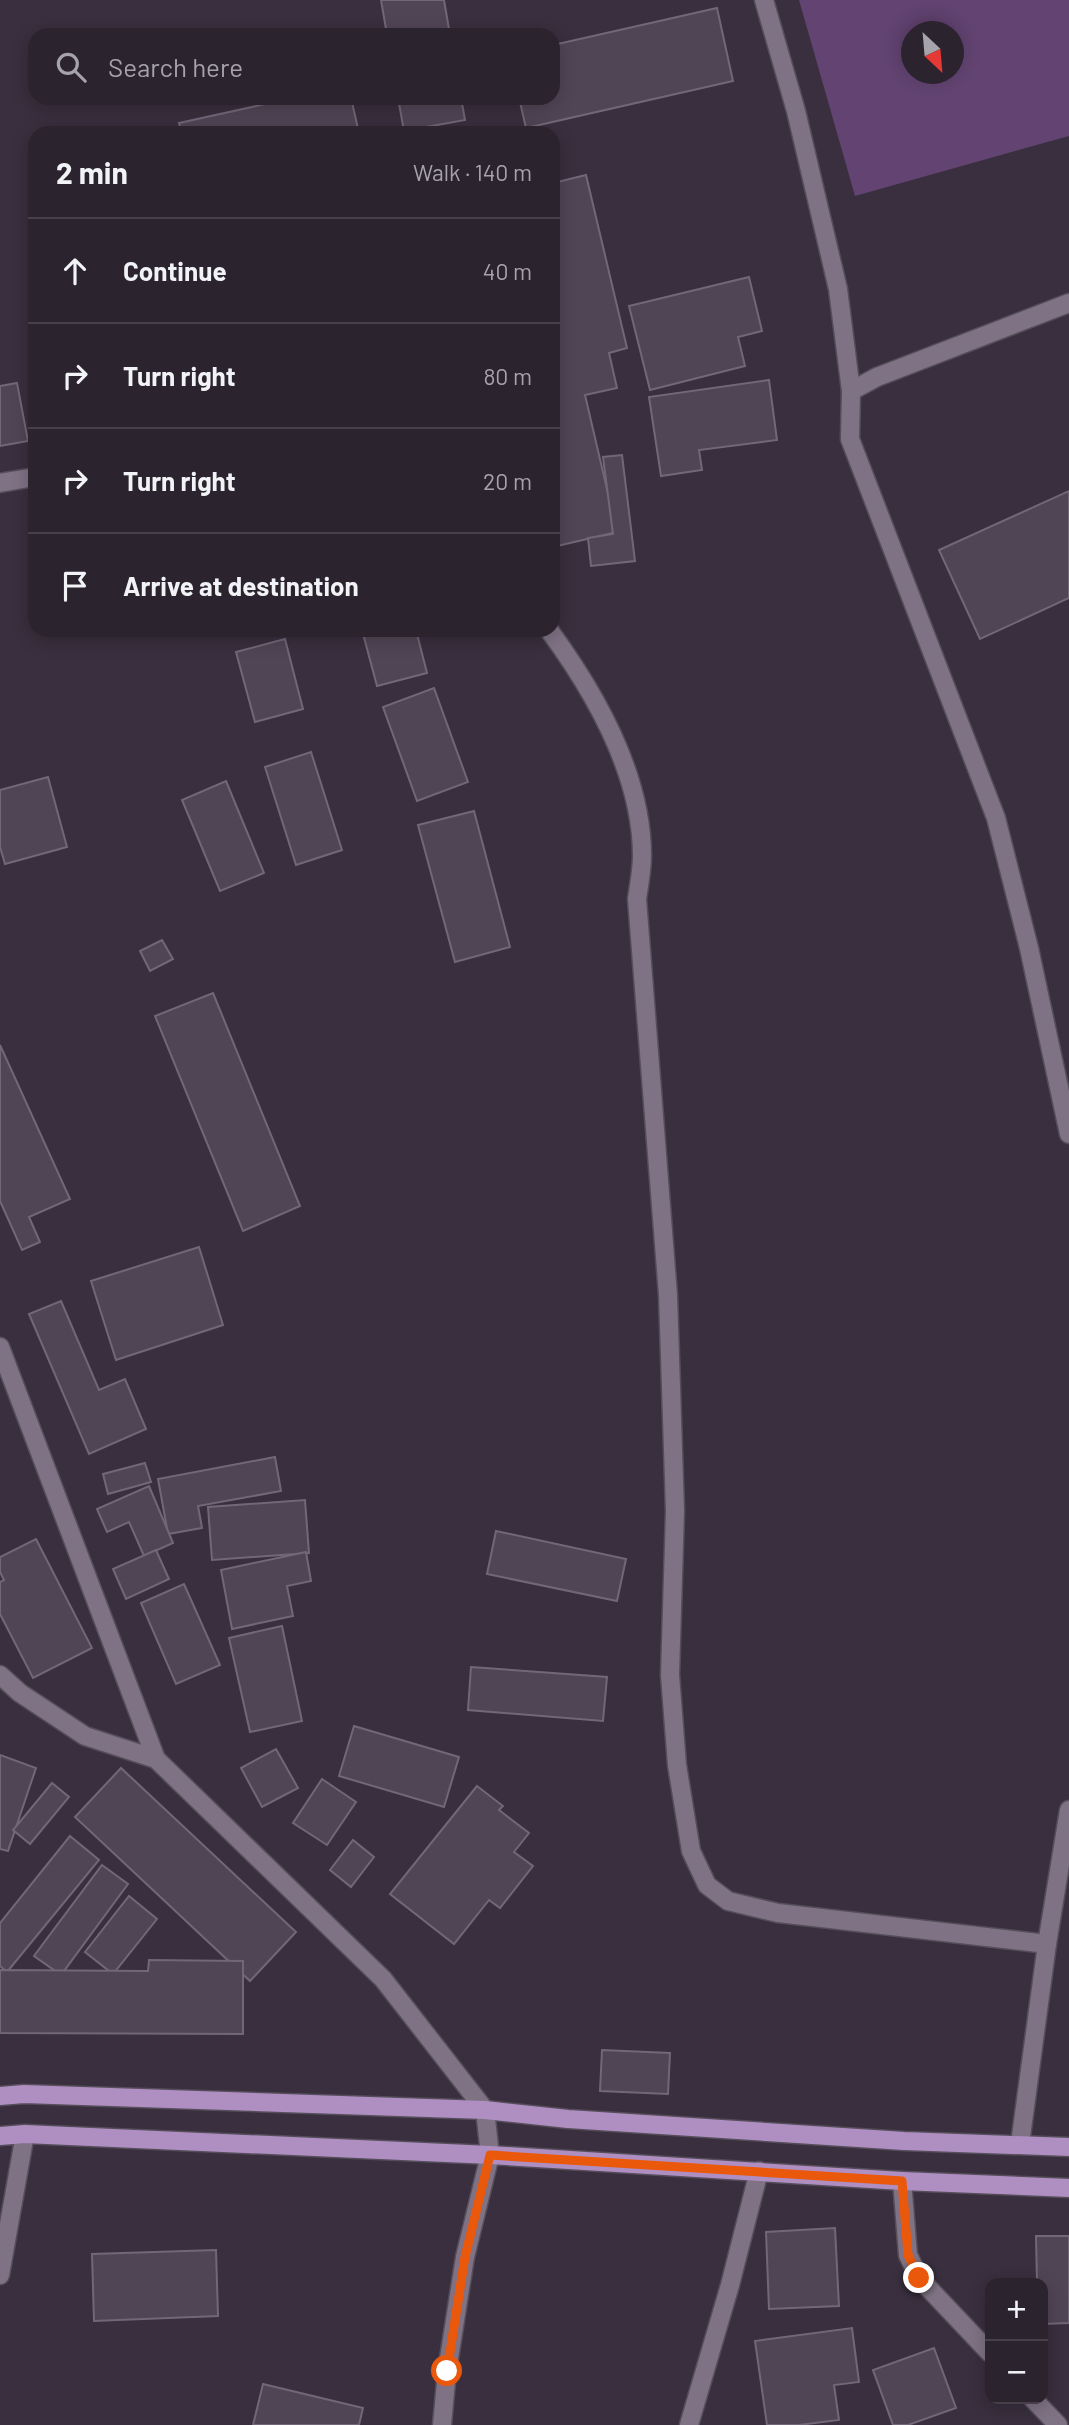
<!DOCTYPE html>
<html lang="en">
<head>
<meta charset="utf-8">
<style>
	:root { --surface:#2b232e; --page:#372f3a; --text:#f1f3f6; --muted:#a6a4aa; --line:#47404a }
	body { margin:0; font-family:Barlow,sans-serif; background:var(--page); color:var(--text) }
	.controls { position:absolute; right:21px; bottom:21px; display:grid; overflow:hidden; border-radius:14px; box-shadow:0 4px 18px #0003 }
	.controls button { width:63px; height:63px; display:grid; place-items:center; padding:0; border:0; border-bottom:2px solid var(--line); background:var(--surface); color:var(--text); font:35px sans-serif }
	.compass { position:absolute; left:901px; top:21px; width:63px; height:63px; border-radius:50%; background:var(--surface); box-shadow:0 4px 18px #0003; rotate:154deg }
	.stop { position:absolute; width:21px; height:21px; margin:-16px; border:5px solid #ea580c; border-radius:50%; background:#fff }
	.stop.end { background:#ea580c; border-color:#fff; box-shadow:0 2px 7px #0008 }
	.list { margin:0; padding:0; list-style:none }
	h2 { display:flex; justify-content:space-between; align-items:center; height:91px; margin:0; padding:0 28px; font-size:30px }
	h2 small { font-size:23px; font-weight:400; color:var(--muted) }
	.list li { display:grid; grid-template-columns:46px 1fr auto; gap:21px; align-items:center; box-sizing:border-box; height:105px; padding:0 28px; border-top:2px solid var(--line) }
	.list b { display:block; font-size:26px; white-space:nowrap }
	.list em { font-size:23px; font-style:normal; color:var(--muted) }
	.icon { flex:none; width:38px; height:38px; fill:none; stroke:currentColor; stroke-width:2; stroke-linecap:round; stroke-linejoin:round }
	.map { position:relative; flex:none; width:1069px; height:2425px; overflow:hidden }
	.search { position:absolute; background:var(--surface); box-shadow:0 4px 18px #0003; left:28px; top:28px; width:532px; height:77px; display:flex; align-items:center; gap:18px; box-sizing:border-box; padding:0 24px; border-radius:21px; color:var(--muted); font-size:26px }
	.panel { position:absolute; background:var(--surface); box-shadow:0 4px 18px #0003; left:28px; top:126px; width:532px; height:511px; border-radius:21px }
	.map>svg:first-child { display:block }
	.green { fill:#624371; fill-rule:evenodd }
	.building { fill:#504555; stroke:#726778; stroke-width:2 }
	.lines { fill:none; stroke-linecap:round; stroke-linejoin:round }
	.minor-casing { stroke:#554d5a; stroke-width:21 }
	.major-casing { stroke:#554d5a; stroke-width:21 }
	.minor { stroke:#7e7284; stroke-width:18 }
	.major { stroke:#af8ec1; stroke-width:18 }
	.route { stroke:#ea580c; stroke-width:9 }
</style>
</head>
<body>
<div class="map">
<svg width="1069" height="2425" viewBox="0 0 1069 2425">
	<rect width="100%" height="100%" fill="#392f3e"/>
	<path class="green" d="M799,0H1069V136L855,196ZM912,32H954V74H912Z"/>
	<g class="building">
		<polygon points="381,0 444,0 450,35 387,35"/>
		<polygon points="717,8 733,81 526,128 519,98 553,98 553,45"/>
		<polygon points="293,98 351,98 359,133 182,133 179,123"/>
		<polygon points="398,98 461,98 465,120 404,131"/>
		<polygon points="586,175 627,348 609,353 617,388 585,395 617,532 553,547 553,183"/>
		<polygon points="749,277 762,331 738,337 745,366 650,390 629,306"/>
		<polygon points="769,380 777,440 699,450 702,470 661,476 649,397"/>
		<polygon points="17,383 28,441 0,446 0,386"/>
		<polygon points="622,455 635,561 591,566 588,538 613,534 603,457"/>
		<polygon points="1069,491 1069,598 980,639 939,550"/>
		<polygon points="362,630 416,630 427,673 377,686"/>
		<polygon points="285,639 303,709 255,722 236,652"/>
		<polygon points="434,688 468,782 417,801 383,707"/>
		<polygon points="311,752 342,850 296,865 265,767"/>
		<polygon points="48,777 67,847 5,864 0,847 0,790"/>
		<polygon points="226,781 264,873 220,891 182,800"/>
		<polygon points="474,811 510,947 455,962 418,825"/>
		<polygon points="162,940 173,959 150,971 140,951"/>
		<polygon points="213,993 300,1206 243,1231 155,1016"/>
		<polygon points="0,1045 70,1199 29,1217 40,1242 22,1250 0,1201"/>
		<polygon points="199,1247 223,1325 116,1360 91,1281"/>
		<polygon points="61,1301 99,1390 125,1379 146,1429 89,1454 29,1314"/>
		<polygon points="275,1457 281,1491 198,1506 202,1528 168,1534 158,1479"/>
		<polygon points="145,1463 151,1482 108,1494 103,1474"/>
		<polygon points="149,1486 173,1543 144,1556 129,1522 107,1532 97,1509"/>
		<polygon points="305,1500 309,1553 212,1560 208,1507"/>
		<polygon points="496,1531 626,1559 617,1601 487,1574"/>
		<polygon points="36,1539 92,1648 33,1678 0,1614 0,1582 4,1580 0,1572 0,1557"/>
		<polygon points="156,1550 169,1579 126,1599 113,1569"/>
		<polygon points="306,1552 311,1581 287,1586 293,1616 232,1629 221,1570"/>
		<polygon points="184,1584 220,1665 176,1684 141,1603"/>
		<polygon points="282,1626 302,1721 250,1732 229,1638"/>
		<polygon points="471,1667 607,1677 603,1721 468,1710"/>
		<polygon points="354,1726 459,1757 444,1807 339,1776"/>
		<polygon points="276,1749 298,1788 262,1807 241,1768"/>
		<polygon points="0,1755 36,1768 8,1851 0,1849"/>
		<polygon points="121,1768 296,1932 250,1981 75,1817"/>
		<polygon points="322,1779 356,1802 327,1845 293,1823"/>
		<polygon points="52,1783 69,1797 30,1844 13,1830"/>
		<polygon points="477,1786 503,1806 499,1810 529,1833 514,1852 533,1866 500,1908 489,1900 454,1944 390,1894"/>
		<polygon points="70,1836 99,1860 7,1972 0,1966 0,1923"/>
		<polygon points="353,1840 374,1857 351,1887 330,1870"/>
		<polygon points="102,1865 128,1884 61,1975 34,1956"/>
		<polygon points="129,1896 157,1919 113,1974 85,1952"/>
		<polygon points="149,1960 243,1961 243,2034 0,2033 0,1970 148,1971"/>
		<polygon points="602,2050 670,2053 668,2094 600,2091"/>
		<polygon points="835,2228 839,2306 769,2309 766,2232"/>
		<polygon points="1036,2236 1069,2236 1069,2323 1043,2324 1043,2283 1037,2283"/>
		<polygon points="216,2250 218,2316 94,2321 92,2254"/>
		<polygon points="852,2328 859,2382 834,2385 839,2420 799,2425 767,2425 755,2341"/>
		<polygon points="934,2348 956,2408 908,2425 893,2425 873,2370"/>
		<polygon points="263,2384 363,2408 359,2425 253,2425"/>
	</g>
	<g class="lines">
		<defs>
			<g id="minor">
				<polyline points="764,0 796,111 838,289 851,391 850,439 996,818 1029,948 1069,1134"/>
				<polyline points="851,391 877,377 1069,303"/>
				<polyline points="0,483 35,477"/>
				<path d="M549,630C596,694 642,775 642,856C642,870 639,885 637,899L668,1295L675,1511L670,1675L677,1765L691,1851L707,1885L728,1901L778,1913L1047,1944"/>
				<polyline points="0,1347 156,1759 383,1979 485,2110 490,2155 465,2257 447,2371 442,2425"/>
				<polyline points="0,1675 20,1693 85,1736 156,1759"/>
				<polyline points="1020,2144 1047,1944 1069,1810"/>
				<polyline points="902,2181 908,2255 919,2278 990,2353"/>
				<polyline points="0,2275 25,2134"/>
				<polyline points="1033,2399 1058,2425"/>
				<polyline points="689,2425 730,2285 759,2171"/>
			</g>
			<g id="major">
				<polyline points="0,2096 24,2094 485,2110 568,2119 904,2141 1069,2147"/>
				<polyline points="0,2136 25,2134 490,2155 902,2181 1069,2188"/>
			</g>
		</defs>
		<use href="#minor" class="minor-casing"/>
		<use href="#major" class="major-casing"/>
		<use href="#minor" class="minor"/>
		<use href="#major" class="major"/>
	</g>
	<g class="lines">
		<polyline class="route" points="447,2371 465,2257 490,2155 902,2181 908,2255 919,2278"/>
	</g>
</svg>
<div class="controls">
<button>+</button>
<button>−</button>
</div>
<svg class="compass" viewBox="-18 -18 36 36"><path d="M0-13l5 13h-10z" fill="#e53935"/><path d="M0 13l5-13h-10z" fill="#a6a4aa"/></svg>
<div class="stop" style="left:447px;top:2371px"></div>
<div class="stop end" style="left:919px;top:2278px"></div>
<div class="search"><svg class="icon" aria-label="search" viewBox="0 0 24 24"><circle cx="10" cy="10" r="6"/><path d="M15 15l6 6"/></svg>Search here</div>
<section class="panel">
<h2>2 min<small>Walk · 140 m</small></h2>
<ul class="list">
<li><svg class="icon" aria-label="ahead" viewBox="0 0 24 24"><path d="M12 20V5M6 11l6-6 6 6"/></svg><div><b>Continue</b></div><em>40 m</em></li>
<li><svg class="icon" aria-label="right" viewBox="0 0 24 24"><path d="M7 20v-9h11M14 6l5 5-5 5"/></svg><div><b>Turn right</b></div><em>80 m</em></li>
<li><svg class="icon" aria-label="right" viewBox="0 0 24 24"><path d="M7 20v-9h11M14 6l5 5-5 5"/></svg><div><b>Turn right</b></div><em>20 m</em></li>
<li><svg class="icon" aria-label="arrive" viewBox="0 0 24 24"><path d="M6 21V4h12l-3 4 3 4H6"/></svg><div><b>Arrive at destination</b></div></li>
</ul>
</section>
</div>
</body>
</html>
